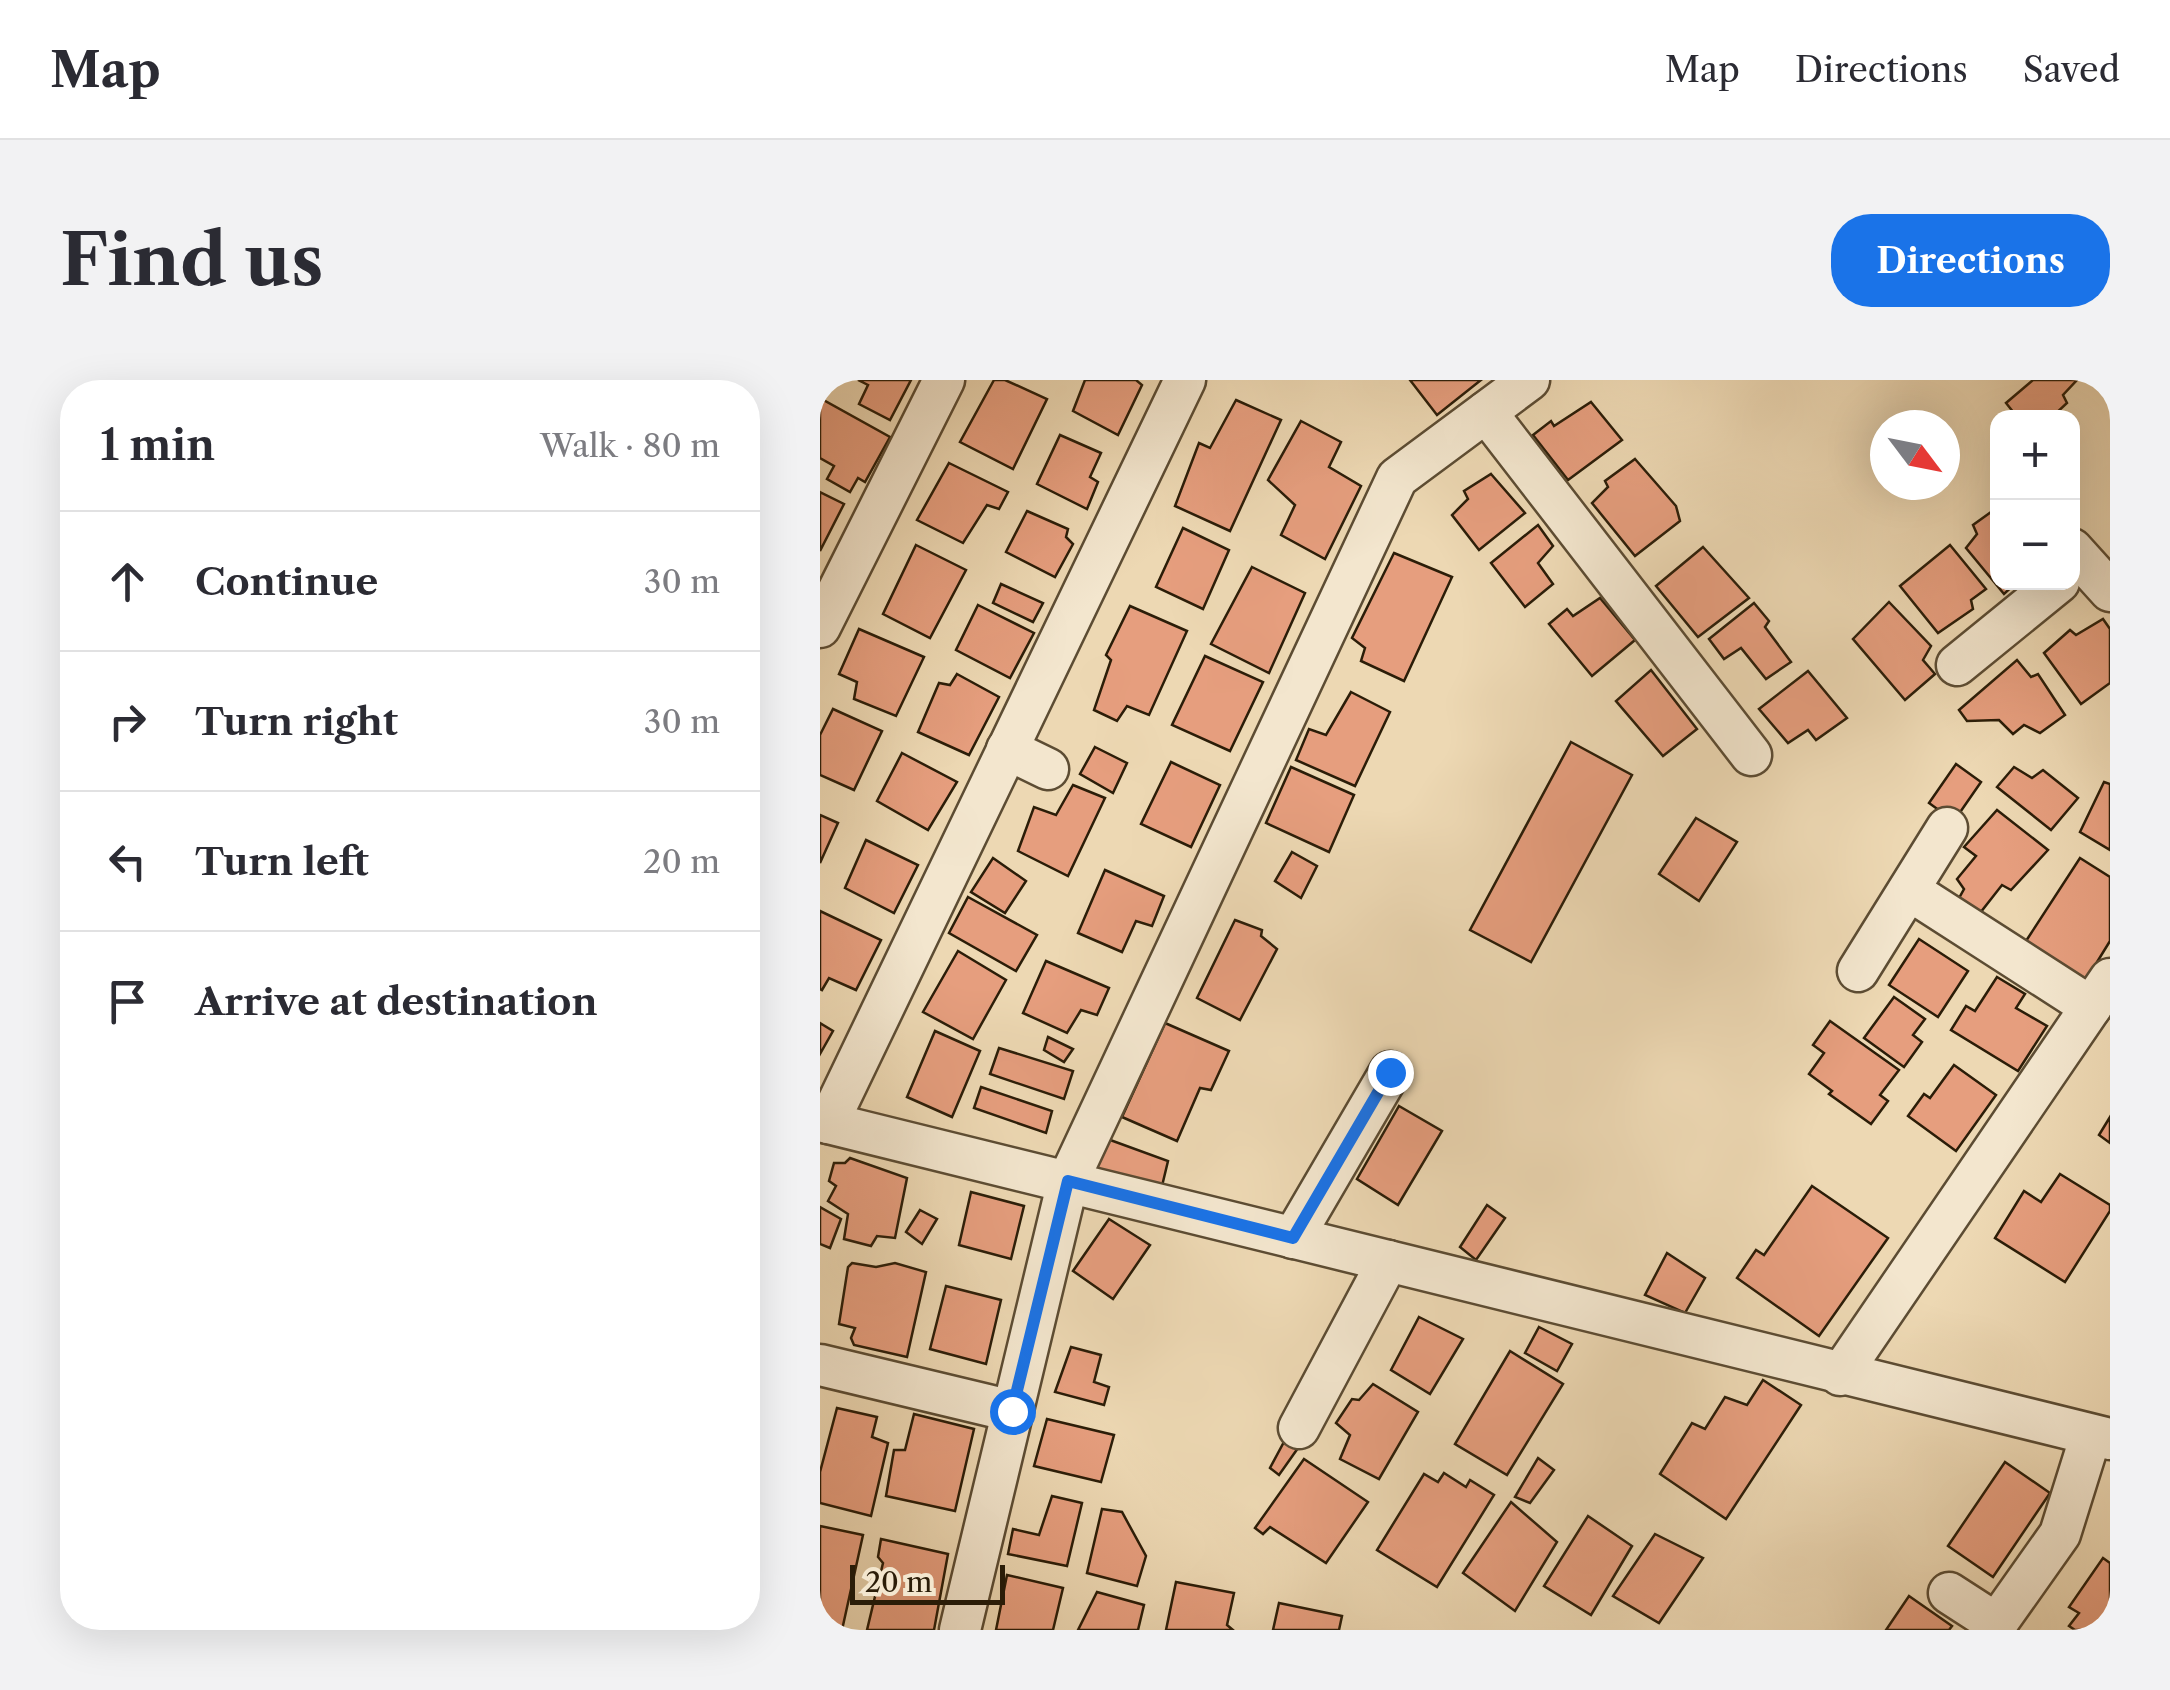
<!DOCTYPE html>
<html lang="en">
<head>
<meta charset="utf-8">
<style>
	:root { --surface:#fff; --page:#f2f2f3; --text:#2b2b33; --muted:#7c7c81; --line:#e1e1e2; --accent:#1a73e8 }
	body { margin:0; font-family:"Libre Caslon Text",serif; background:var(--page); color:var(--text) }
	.controls { position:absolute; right:30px; top:30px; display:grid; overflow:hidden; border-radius:20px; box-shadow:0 10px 40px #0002 }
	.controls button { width:90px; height:90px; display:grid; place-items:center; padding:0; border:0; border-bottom:2px solid var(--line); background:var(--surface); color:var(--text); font:50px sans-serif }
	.compass { position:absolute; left:1050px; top:30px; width:90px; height:90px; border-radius:50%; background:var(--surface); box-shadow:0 10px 40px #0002; rotate:122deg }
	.scale { position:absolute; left:30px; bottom:25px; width:155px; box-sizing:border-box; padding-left:10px; border:5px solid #2b1d08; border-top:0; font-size:28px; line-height:35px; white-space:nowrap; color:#2b1d08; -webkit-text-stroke:8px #f3e6ce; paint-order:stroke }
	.stop { position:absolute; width:30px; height:30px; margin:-22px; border:8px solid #1a73e8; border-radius:50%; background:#fff }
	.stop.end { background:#1a73e8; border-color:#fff; box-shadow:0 2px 10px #0008 }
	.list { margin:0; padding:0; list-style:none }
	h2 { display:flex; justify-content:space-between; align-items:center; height:130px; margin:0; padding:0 40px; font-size:42px }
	h2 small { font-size:32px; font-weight:400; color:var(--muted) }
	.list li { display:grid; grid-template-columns:65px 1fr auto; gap:30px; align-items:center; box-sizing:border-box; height:140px; padding:0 40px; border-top:2px solid var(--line) }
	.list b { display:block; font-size:38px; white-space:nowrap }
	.list em { font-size:32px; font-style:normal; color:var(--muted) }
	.icon { flex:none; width:55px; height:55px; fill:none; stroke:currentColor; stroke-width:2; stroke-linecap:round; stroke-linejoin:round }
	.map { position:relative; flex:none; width:1290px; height:1250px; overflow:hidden; border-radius:40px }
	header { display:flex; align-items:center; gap:60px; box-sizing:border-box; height:140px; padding:0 50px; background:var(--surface); border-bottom:2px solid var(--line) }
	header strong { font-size:48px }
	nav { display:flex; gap:55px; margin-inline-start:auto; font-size:35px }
	.intro { display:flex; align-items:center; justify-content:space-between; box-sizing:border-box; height:240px; padding:0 60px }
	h1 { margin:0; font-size:70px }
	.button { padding:25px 45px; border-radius:40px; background:var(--accent); color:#fff; font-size:35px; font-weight:700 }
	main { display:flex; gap:60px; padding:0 60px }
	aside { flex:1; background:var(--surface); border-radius:40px; box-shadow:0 10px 40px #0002 }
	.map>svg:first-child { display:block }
	.building { fill:#e69e7e; stroke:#2b1d08; stroke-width:2.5 }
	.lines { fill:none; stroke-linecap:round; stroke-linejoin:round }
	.minor-casing { stroke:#5c4c33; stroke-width:45 }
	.minor { stroke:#f3e6ce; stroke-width:40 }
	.route { stroke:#1a73e8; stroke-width:12 }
</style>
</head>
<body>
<header>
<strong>Map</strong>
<nav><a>Map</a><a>Directions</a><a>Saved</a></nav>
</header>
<div class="intro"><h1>Find us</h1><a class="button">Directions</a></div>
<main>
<aside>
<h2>1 min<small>Walk · 80 m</small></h2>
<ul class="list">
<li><svg class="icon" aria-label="ahead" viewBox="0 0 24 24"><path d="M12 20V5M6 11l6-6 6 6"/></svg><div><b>Continue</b></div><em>30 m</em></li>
<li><svg class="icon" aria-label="right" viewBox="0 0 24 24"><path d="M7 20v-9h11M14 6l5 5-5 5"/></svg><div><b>Turn right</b></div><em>30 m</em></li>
<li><svg class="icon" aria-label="left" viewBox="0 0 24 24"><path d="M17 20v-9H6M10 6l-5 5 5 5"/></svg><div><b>Turn left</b></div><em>20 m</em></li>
<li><svg class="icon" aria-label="arrive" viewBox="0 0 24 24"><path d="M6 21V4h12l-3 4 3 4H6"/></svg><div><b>Arrive at destination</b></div></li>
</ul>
</aside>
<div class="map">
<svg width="1290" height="1250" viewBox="0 0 1290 1250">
	<rect width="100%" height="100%" fill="#edd8b3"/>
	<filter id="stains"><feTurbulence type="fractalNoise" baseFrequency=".002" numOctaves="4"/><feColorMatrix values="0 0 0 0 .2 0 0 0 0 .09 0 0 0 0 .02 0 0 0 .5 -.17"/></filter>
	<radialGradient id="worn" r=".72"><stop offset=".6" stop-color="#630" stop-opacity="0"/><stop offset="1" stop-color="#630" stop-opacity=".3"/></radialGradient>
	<g class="building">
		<polygon points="38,0 91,0 70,40 39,24 48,5"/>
		<polygon points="174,0 185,0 227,19 193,89 140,62"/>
		<polygon points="265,0 316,0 322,5 298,55 253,31"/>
		<polygon points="590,0 661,0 617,35"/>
		<polygon points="1213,0 1257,0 1243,15 1247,23 1231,38 1198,38 1186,23"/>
		<polygon points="0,18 70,57 45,102 38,98 30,112 7,99 14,86 0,78"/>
		<polygon points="416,20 461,40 410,151 355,126 379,63 390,68"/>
		<polygon points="771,22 802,60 748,100 713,55 731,41 734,46"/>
		<polygon points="481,41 521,62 509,87 541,106 505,179 461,155 475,125 448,100"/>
		<polygon points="240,55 281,73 270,97 278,102 267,129 217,104"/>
		<polygon points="815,79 856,126 860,141 815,176 772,123 788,107 785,101"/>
		<polygon points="129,83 188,112 179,129 167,125 143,163 97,140"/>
		<polygon points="671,94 705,133 659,170 632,135 648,119 644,111"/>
		<polygon points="0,112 24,124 0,171"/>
		<polygon points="1178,127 1178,202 1197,202 1184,214 1146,168 1157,154 1153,145"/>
		<polygon points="207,131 248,149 246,157 253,164 235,197 186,172"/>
		<polygon points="718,145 733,166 718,183 733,204 705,227 671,183"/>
		<polygon points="363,148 409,170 383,229 336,207"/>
		<polygon points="96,165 146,190 110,258 63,234"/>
		<polygon points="1130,165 1166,209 1151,220 1153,229 1118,253 1080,206"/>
		<polygon points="883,167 929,218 878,257 836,206"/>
		<polygon points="574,173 632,197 584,301 541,281 545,268 532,258"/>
		<polygon points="432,187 485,213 449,293 391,264"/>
		<polygon points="181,204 223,223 213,242 173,223"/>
		<polygon points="780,218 815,260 772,296 729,244 747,229 753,236"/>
		<polygon points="1069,222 1111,266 1103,280 1115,294 1085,320 1033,259"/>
		<polygon points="934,223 949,241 945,247 971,282 946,299 921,268 904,279 889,259"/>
		<polygon points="158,225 214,253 190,298 136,270"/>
		<polygon points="310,226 367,251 329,335 307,326 297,341 274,330 291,280 286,275"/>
		<polygon points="1283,239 1290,249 1290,303 1261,324 1224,273 1250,250 1256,255"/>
		<polygon points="39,249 104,277 76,336 34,319 37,302 19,294"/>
		<polygon points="385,276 443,302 410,371 352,345"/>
		<polygon points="1197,280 1211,297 1218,294 1245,335 1220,353 1204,345 1193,354 1179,340 1147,341 1139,330"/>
		<polygon points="831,290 877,349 843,376 796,321"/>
		<polygon points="988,291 1027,338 996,360 988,350 968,363 939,329"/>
		<polygon points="137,294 179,317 149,375 98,352 119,303 130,305"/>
		<polygon points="531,312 570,332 535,406 476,380 489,349 506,355"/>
		<polygon points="13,329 62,351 34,410 0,395 0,355"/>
		<polygon points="751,362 812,395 711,582 650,550"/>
		<polygon points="275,367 307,383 293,413 260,394"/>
		<polygon points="82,373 137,402 108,450 57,421"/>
		<polygon points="351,382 400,405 371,467 321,444"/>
		<polygon points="1136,384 1161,402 1134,441 1109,423"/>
		<polygon points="471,387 534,415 509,472 446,443"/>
		<polygon points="1194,387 1212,398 1223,390 1258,418 1231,450 1177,407"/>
		<polygon points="1284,402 1290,404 1290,470 1260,452"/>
		<polygon points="253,405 285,418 248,496 198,471 214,427 236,435"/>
		<polygon points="1177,430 1228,470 1191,510 1182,505 1160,533 1138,520 1144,509 1137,499 1156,476 1144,467"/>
		<polygon points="0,435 18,443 0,483"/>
		<polygon points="876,438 917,462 879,521 839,494"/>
		<polygon points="46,460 98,485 74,533 25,508"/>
		<polygon points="472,472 497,486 481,518 455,501"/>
		<polygon points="173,478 206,501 185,533 151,512"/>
		<polygon points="1260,478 1290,497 1290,561 1266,600 1206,561"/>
		<polygon points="285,490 344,516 332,546 316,541 302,572 258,553"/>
		<polygon points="148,517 217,555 196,591 129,553"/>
		<polygon points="0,531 61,560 36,610 9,598 2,610 0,609"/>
		<polygon points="415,540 442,550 441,556 457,569 420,640 377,618"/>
		<polygon points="1099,559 1148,591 1118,637 1069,605"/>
		<polygon points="138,571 186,600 153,659 103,632"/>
		<polygon points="226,581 289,608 277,635 261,630 247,653 203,633"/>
		<polygon points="1177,597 1205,614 1196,628 1227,646 1198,691 1131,650 1146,626 1155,631"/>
		<polygon points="1074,617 1105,639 1093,655 1102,662 1084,687 1044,658"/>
		<polygon points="1010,641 1079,690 1060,715 1068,721 1051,744 1009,714 1012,711 989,694 1004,673 993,665"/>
		<polygon points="0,643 13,651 0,674"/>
		<polygon points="345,643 409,671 391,710 380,708 357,761 302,737"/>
		<polygon points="115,651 160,671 132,737 87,717"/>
		<polygon points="228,657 253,669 244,682 224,670"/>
		<polygon points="179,668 253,691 244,719 170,694"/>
		<polygon points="1134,685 1176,715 1136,771 1088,736 1104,714 1110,718"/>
		<polygon points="161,707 232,731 226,753 154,728"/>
		<polygon points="579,726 622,751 578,825 537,799"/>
		<polygon points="1290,737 1290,763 1279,755"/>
		<polygon points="282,757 348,781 342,806 272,788"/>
		<polygon points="30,778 87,798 75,858 57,856 51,866 24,859 28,834 8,821 16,806 9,801 14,783 25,783"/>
		<polygon points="1240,794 1290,825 1290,831 1245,902 1175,858 1204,811 1221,822"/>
		<polygon points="992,806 1068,858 999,956 917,898 936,870 944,875"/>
		<polygon points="151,812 204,826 191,879 139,865"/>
		<polygon points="667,825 685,838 656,880 640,867"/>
		<polygon points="0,827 21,839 10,868 0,864"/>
		<polygon points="100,830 117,839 102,864 86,852"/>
		<polygon points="289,839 330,865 293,919 253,891"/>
		<polygon points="847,873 885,898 865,933 825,915"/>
		<polygon points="32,883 56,887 75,883 106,892 87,977 34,965 31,958 35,948 19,944 28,887"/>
		<polygon points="126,906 181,920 166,984 110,969"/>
		<polygon points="599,937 643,959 610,1014 571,990"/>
		<polygon points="719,947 752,964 737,991 705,973"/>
		<polygon points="251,967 281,975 274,1002 289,1007 284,1025 235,1012"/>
		<polygon points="690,971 743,1004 687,1095 635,1064"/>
		<polygon points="943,1000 981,1025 906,1139 840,1094 872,1043 885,1049 905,1017 927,1025"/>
		<polygon points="553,1004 598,1032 559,1099 520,1079 530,1055 516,1043 532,1019 539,1020"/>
		<polygon points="17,1028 57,1037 52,1057 68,1063 51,1136 0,1123 0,1092"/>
		<polygon points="94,1034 154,1049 135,1131 66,1116 74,1070 85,1070"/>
		<polygon points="227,1039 294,1055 281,1102 214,1086"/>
		<polygon points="465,1060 478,1068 459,1095 450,1088"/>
		<polygon points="718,1078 734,1090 710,1123 695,1117"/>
		<polygon points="484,1079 548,1122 506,1183 450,1147 443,1154 435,1148"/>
		<polygon points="1185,1082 1230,1113 1173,1197 1128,1166"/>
		<polygon points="624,1093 646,1107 650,1100 674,1115 617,1207 557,1170 604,1094 618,1102"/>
		<polygon points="232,1116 262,1123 247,1186 188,1174 193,1149 219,1155"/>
		<polygon points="691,1122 737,1162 695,1231 643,1193"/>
		<polygon points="282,1129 302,1132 326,1176 317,1206 267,1193"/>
		<polygon points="768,1136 812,1166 771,1235 724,1206"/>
		<polygon points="0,1146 43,1155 22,1250 0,1250"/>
		<polygon points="835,1154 883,1178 839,1243 793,1216"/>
		<polygon points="61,1159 128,1174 114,1250 47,1250 63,1183 58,1177"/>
		<polygon points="1283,1178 1290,1183 1290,1250 1255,1250 1249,1246 1259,1233 1249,1227"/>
		<polygon points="187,1195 243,1208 233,1250 176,1250"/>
		<polygon points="356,1202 414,1213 407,1245 413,1250 346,1250"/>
		<polygon points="277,1212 324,1225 318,1250 258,1250"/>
		<polygon points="1089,1216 1132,1246 1129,1250 1066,1250"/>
		<polygon points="459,1223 522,1236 519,1250 453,1250"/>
	</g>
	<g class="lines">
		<defs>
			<g id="minor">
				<polyline points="666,32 931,375"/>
				<polyline points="1252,169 1290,211"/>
				<polyline points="0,247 124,0"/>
				<polyline points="1137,285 1239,202"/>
				<polyline points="187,369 228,389"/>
				<polyline points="1089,510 1271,627"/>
				<polyline points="1038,591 1127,448"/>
				<polyline points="0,741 1290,1059"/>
				<polyline points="8,743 365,0"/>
				<polyline points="473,858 570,692"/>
				<polyline points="0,985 192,1031"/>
				<polyline points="1020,995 1290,599"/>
				<polyline points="479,1048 568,881"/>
				<polyline points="1129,1213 1177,1244"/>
				<polyline points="140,1250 248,801 577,98 709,0"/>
				<polyline points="1172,1250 1240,1154 1271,1055"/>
			</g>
		</defs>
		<use href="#minor" class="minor-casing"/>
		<use href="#minor" class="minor"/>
	</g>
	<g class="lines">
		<polyline class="route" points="192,1031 248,801 473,858 570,692"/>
	</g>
	<rect width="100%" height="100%" filter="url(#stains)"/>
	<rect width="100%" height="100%" fill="url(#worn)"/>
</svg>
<div class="controls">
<button>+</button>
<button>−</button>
</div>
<svg class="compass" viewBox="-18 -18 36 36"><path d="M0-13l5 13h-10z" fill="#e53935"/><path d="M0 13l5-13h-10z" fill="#7c7c81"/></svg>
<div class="scale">20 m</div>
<div class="stop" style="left:192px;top:1031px"></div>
<div class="stop end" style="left:570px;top:692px"></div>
</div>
</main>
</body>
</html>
